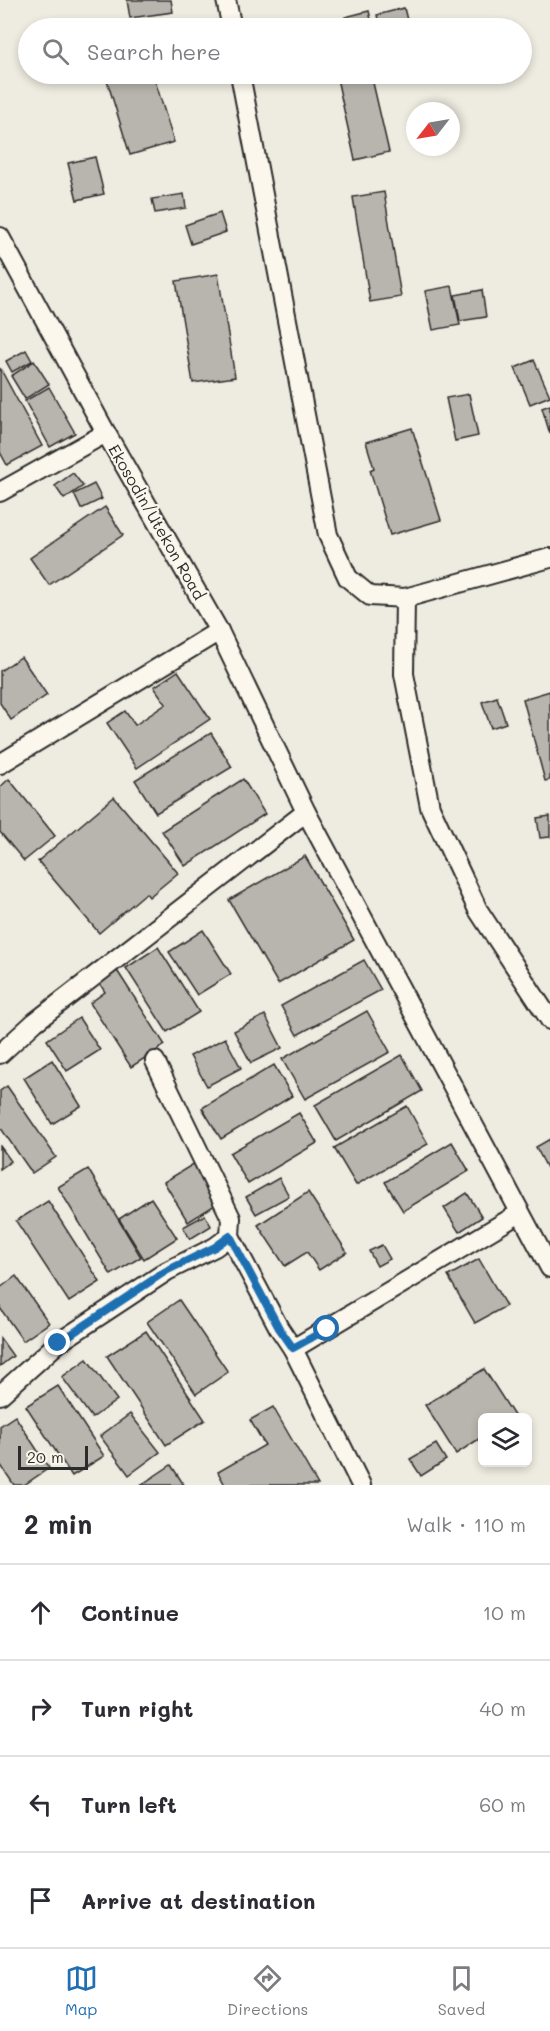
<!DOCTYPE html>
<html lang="en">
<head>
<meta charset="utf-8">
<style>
	:root { --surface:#fff; --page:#f7f7f7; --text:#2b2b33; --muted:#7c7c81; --line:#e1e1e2; --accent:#1f6fb2 }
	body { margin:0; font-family:Mali,sans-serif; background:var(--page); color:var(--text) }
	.controls { position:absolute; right:18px; bottom:18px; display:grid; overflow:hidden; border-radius:9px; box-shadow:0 3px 9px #0003 }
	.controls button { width:54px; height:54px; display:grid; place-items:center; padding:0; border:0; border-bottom:2px solid var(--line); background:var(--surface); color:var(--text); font:30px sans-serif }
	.compass { position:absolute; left:406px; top:102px; width:54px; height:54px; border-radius:50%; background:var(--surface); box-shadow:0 3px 9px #0003; rotate:239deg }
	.scale { position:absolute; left:18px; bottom:15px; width:70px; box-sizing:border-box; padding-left:6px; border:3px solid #2b2b2b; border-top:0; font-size:16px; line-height:21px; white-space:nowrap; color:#2b2b2b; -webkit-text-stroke:4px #fbf7ec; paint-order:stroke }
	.stop { position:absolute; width:18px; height:18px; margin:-14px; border:4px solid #1f6fb2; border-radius:50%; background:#fff }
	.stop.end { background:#1f6fb2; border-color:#fff; box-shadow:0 2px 6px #0008 }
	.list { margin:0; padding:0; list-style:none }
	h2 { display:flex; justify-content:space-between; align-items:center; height:78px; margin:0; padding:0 24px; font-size:26px }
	h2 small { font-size:20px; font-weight:400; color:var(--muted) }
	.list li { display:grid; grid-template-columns:39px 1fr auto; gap:18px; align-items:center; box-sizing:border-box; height:96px; padding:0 24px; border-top:2px solid var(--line) }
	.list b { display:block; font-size:22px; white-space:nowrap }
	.list em { font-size:20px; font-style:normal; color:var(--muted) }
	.icon { flex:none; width:33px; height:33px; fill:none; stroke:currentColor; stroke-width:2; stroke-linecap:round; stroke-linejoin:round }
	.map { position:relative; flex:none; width:550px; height:1485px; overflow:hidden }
	.search { position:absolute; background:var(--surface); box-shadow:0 3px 9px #0003; left:18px; right:18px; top:18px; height:66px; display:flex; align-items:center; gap:15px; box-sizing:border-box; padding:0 21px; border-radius:33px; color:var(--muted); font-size:22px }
	.sheet { height:462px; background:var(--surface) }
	nav { display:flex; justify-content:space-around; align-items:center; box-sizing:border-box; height:84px; border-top:2px solid var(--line); background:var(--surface); font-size:16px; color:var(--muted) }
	nav a { display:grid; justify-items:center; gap:3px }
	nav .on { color:var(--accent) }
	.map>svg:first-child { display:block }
	.building { fill:#b8b5ae; stroke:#2b2b2b; stroke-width:1.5 }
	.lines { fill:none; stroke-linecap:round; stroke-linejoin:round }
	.street-casing { stroke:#2b2b2b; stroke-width:22 }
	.street { stroke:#fbf7ec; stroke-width:18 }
	.route { stroke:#1f6fb2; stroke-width:8 }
	.labels { text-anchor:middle; stroke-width:4.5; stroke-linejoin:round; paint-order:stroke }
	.street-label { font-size:16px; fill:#2b2b2b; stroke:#fbf7ec }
</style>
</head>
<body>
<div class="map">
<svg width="550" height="1485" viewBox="0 0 550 1485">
	<rect width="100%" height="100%" fill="#eeebe0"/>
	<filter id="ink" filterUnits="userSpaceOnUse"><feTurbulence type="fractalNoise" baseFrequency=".0167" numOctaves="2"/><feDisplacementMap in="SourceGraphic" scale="12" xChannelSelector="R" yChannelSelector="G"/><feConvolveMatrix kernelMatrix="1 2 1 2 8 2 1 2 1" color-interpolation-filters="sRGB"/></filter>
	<g filter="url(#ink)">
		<g class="building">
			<polygon points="127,0 171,0 173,12 130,18"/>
			<polygon points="404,8 409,28 380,28 377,15"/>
			<polygon points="369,11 373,28 348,28 345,17"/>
			<polygon points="105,74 153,74 174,142 130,155"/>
			<polygon points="336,74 371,74 389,152 355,160"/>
			<polygon points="436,74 457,74 441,82"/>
			<polygon points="95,157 104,194 77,200 68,163"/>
			<polygon points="384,192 401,297 370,302 353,197"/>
			<polygon points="184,194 186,208 155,213 152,199"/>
			<polygon points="220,213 226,232 191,244 185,225"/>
			<polygon points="218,274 235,377 193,383 176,281"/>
			<polygon points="452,286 460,325 433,330 425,291"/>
			<polygon points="482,290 486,317 460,321 455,295"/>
			<polygon points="26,350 32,361 12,372 6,361"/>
			<polygon points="534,360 550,396 530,404 515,368"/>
			<polygon points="34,361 49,384 25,399 11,376"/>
			<polygon points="0,368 42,446 7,465 0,452"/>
			<polygon points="49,387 75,433 50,447 25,401"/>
			<polygon points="469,394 478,436 455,441 446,398"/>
			<polygon points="550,405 550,434 542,408"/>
			<polygon points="412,428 441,520 390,535 370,470 374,468 366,442"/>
			<polygon points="73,473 83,486 64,499 55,486"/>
			<polygon points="94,484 102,499 81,509 74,494"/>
			<polygon points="105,507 123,535 49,585 30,558"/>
			<polygon points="21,657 47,695 11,720 0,703 0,671"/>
			<polygon points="178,671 210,719 137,768 107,723 125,711 135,725 166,704 154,687"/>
			<polygon points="550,691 550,780 545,781 523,699"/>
			<polygon points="497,697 506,723 491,728 482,702"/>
			<polygon points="211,733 232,767 156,813 135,780"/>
			<polygon points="9,779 55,836 24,861 0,832 0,787"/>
			<polygon points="243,779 265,814 185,866 162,831"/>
			<polygon points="114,797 178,873 149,897 146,893 99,933 38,861"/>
			<polygon points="550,816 550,837 540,838 537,818"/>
			<polygon points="305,856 354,940 278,984 229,900"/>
			<polygon points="203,930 231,974 197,995 169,952"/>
			<polygon points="158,947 199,1012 167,1032 126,968"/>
			<polygon points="364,960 381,990 297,1035 281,1006"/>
			<polygon points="116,969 165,1045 131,1067 90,1003 105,992 98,981"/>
			<polygon points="367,1011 390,1052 305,1099 282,1059"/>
			<polygon points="265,1015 282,1048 251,1063 234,1031"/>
			<polygon points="79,1018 100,1050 67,1071 47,1040"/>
			<polygon points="225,1038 241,1068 207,1086 190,1056"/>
			<polygon points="402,1055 422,1091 336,1141 315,1105"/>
			<polygon points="52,1060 81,1106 52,1124 24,1078"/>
			<polygon points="274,1065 292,1096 221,1139 202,1108"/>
			<polygon points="7,1086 56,1157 32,1173 0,1127 0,1091"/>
			<polygon points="407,1106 428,1144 356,1185 334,1148"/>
			<polygon points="299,1113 317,1143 248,1184 230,1153"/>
			<polygon points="550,1139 550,1166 547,1168 536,1147"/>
			<polygon points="452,1142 469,1171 403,1211 385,1182"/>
			<polygon points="0,1146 11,1161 0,1169"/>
			<polygon points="195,1163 220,1202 188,1222 164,1182"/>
			<polygon points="88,1169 141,1257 111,1275 58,1187"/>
			<polygon points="279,1178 289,1196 256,1214 246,1197"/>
			<polygon points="308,1192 347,1252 319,1270 307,1252 285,1266 258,1225"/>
			<polygon points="467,1193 482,1217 459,1232 444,1208"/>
			<polygon points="151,1198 177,1238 144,1259 119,1219"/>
			<polygon points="48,1201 100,1282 69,1302 16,1221"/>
			<polygon points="205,1215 211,1226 190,1239 183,1227"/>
			<polygon points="382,1245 390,1259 377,1266 369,1251"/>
			<polygon points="479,1259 506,1306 475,1323 448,1276"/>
			<polygon points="16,1276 49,1323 23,1341 0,1308 0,1288"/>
			<polygon points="179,1300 228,1372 196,1394 147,1322"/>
			<polygon points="146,1331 205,1420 166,1445 107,1356"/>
			<polygon points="0,1338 13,1356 0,1366"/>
			<polygon points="87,1359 117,1400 92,1418 62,1377"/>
			<polygon points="484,1369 515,1417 482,1418 482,1437 456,1454 425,1405"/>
			<polygon points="58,1386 104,1456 72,1476 26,1406"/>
			<polygon points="273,1407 318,1485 225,1485 218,1472 265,1445 250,1420"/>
			<polygon points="130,1414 160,1452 129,1475 100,1436"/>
			<polygon points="15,1416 49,1468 24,1485 14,1485 0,1464 0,1426"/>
			<polygon points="436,1444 446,1460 421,1476 410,1459"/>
			<polygon points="171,1465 184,1485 141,1485"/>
		</g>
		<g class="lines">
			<defs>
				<g id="street">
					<polyline points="226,0 232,28"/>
					<polyline points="240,74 328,535 348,578 370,596 405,598 550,558"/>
					<polyline points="0,237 106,433 219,631 306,812 550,1268"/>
					<polyline points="0,492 106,433"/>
					<polyline points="405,598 404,674 430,807 478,910 550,1020"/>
					<polyline points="0,764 219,631"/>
					<polyline points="0,1054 35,1022 306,812"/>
					<polyline points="155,1061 231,1218 230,1236 279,1328 293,1349 520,1213"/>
					<polyline points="293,1349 361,1485"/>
					<polyline points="0,1395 58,1343 167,1271 215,1247 230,1236"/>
				</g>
			</defs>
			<use href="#street" class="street-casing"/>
			<use href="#street" class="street"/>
		</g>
	</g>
	<g class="lines" filter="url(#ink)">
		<polyline class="route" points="58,1343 166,1271 215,1247 230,1236 279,1328 293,1348 327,1329"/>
	</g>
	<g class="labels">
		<g class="street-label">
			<text transform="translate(157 522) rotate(60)" y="6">Ekosodin/Utekon Road</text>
		</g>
	</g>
</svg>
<div class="controls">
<button><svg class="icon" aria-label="layers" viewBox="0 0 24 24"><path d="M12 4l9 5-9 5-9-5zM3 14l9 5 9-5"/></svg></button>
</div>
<svg class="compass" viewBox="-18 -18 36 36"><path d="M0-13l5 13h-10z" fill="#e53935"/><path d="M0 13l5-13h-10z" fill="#7c7c81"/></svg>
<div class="scale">20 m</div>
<div class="stop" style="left:327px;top:1329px"></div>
<div class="stop end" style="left:58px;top:1343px"></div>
<div class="search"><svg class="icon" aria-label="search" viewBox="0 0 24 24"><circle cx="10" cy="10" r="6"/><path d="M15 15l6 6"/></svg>Search here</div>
</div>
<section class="sheet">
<h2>2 min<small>Walk · 110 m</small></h2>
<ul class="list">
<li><svg class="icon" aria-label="ahead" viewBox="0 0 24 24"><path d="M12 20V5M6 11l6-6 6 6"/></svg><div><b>Continue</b></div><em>10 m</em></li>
<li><svg class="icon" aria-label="right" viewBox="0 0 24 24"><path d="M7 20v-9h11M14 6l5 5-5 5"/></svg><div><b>Turn right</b></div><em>40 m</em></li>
<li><svg class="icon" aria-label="left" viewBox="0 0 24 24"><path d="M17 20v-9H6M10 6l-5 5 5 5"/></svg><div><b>Turn left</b></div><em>60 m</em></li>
<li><svg class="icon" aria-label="arrive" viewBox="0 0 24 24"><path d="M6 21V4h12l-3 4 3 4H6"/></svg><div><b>Arrive at destination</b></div></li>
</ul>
</section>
<nav>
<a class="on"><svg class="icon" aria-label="map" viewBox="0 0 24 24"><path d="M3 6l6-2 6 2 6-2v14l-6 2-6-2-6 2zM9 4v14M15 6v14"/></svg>Map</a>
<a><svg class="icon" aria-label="directions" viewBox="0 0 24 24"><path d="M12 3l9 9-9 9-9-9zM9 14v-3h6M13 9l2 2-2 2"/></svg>Directions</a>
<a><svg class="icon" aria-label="saved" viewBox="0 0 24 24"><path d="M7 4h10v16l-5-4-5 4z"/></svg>Saved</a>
</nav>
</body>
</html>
